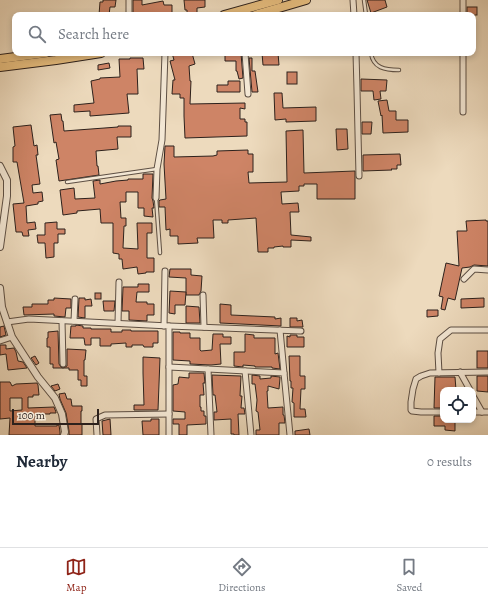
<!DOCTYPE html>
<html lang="en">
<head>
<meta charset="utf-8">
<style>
	:root { --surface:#fff; --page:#f2f2f3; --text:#1f2937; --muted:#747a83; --line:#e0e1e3; --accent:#8f2418 }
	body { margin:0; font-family:Alegreya,serif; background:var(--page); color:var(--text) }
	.controls { position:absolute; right:12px; bottom:12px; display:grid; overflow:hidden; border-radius:8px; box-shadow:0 2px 6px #0003 }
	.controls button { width:36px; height:36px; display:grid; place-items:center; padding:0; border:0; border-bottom:1px solid var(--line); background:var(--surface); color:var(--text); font:20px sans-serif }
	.scale { position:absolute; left:12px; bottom:10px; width:87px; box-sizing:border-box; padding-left:4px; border:2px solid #2d211c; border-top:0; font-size:11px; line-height:14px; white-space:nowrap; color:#2d211c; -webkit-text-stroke:3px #f3e7d4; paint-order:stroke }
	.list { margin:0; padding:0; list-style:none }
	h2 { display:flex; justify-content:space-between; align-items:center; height:52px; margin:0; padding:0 16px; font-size:17px }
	h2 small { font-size:13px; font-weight:400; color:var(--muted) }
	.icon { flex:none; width:22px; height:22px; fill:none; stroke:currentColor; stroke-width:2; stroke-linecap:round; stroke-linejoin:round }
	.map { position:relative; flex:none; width:488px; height:435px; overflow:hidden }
	.search { position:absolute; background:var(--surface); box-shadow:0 2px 6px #0003; left:12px; right:12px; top:12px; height:44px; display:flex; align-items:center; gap:10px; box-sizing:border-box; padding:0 14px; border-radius:8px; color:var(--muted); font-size:15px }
	.sheet { height:112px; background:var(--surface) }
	nav { display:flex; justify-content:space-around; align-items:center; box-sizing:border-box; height:56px; border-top:1px solid var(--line); background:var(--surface); font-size:11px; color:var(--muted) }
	nav a { display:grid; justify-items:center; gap:2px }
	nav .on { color:var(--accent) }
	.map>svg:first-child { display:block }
	.building { fill:#ce8466; stroke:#2d211c; fill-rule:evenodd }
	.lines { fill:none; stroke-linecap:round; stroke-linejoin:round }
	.service-casing { stroke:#5d4f44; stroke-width:4.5 }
	.minor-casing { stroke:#5d4f44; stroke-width:7 }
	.tertiary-casing { stroke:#5d4f44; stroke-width:8 }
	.trunk-casing { stroke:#2d211c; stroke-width:10 }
	.service { stroke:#f3e7d4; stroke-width:2.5 }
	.minor { stroke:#f3e7d4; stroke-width:5 }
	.tertiary { stroke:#f3e7d4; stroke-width:6 }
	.trunk { stroke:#e6bd7e; stroke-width:8 }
</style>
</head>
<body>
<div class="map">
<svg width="488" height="435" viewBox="0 0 488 435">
	<rect width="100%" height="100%" fill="#eddabd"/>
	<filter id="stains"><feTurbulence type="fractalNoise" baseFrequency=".005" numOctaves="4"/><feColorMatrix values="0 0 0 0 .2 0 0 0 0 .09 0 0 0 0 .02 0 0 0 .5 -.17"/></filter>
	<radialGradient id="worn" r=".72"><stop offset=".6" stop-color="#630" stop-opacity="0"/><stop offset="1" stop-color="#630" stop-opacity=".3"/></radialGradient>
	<g class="building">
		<polygon points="103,0 116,0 115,7 110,7 109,15 99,15 100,2 103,2"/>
		<polygon points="133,0 142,0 142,5 163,1 164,5 172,5 172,15 133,15"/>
		<polygon points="184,0 205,0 205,7 197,8 197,14 187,14 187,10 185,10"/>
		<polygon points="367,0 385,0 387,7 371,13"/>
		<rect x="467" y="7" width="10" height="8"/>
		<polygon points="172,53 192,53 195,64 189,66 190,81 191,81 190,104 245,103 245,109 240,108 240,119 245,119 245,122 247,122 247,136 185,138 184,116 184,98 180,98 180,94 172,94 173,80 175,80 170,61 174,60"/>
		<polygon points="225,53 241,53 243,78 239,79 237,71 236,71 236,61 225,61"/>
		<polygon points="262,53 278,53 279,65 263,65"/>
		<polygon points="130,58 143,58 144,69 137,69 138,94 127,94 129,113 90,116 90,111 74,112 74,105 94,103 91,81 100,79 100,78 120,77 119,59 130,59"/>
		<polygon points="249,58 252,58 252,71 255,71 258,92 252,92"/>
		<polygon points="109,63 110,68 98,70 98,65"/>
		<rect x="287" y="72" width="10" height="12"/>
		<polygon points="361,79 387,80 386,91 380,91 381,99 374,100 373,91 361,91"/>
		<polygon points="228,81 240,81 240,92 217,92 217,85 228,85"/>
		<polygon points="274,93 282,93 283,108 316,107 316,121 286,122 286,119 275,120"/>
		<polygon points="387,100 389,111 396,111 396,120 408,120 408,132 383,133 382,115 381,116 378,101"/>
		<polygon points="61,114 62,121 63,121 64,131 118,127 118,126 131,126 131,137 117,137 118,149 96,151 97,166 98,166 99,175 59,181 56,160 59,159 56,142 54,143 50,115"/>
		<polygon points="362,122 372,122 371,134 362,134"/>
		<polygon points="31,125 34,146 37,145 38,155 36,155 40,184 32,185 33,193 42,192 43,201 38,202 38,204 26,206 27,223 35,222 36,229 28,230 29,236 23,236 22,232 16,232 13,204 24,203 17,162 13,162 13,147 15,146 13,127"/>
		<polygon points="336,129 347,129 348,149 337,150"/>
		<polygon points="303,130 304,173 355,171 355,199 317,199 317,184 304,184 304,186 299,186 299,191 281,192 282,204 298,203 299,212 290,212 291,235 311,237 311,241 291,240 291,247 283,247 283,246 274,247 274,248 268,248 268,252 258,252 256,218 228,220 228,223 222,223 222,220 213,220 214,238 197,238 198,243 178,244 178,236 170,236 170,229 166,230 165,207 159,207 159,201 160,200 166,199 164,164 165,146 174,146 174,157 213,156 217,155 217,151 248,150 248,154 253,154 253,172 248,172 249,183 287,182 286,131"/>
		<polygon points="400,154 401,165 397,165 397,169 391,169 392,170 363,171 363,155"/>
		<polygon points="143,174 153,174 152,198 153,201 154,208 152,208 153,217 144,216 144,208 138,208 138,192 126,192 126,202 120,202 121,218 126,218 126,226 124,226 123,248 138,249 137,223 152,223 152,233 147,233 147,258 154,258 154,272 146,272 146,273 138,274 137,267 123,269 122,259 119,259 119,254 113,253 113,223 101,223 100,209 77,211 77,213 63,215 60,190 74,188 75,199 95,198 93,181 100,180 100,184 116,181 128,180 128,179 143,179"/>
		<polygon points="486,220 486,221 488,221 488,266 474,265 470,267 462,268 455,300 448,298 445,310 441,309 443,297 439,296 446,263 459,266 457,231 467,231 466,221"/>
		<polygon points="57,222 57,229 65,229 65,234 58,234 58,243 54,243 54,257 46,258 45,243 38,243 37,235 45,235 45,223"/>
		<polygon points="170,269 191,269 191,275 202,276 201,291 199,295 186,295 186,278 169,277"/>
		<polygon points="138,284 149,284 149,292 137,292 136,302 147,302 147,304 154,304 154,315 147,315 147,321 129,320 129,311 122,311 123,287 138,287"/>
		<polygon points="170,291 186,292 185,305 175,305 175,314 169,313"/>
		<rect x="95" y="293" width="6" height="6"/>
		<polygon points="54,298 71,299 71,308 66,308 65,317 54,316 54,314 24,315 23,307 32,307 32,304 48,304 48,300 54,300"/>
		<polygon points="79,298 85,298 85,300 91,299 92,306 85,306 85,318 78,317"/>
		<polygon points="484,298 484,307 461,308 461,299"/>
		<polygon points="103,301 115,301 114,311 104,311"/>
		<polygon points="220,304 231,305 231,315 275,317 275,319 281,318 281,326 220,323"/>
		<polygon points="186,306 199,307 200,323 186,323"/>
		<polygon points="427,310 438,310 438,316 427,317"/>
		<polygon points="290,318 297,318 297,321 302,320 303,327 290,327"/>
		<polygon points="76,325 83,326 83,328 91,328 91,329 111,329 111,332 122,332 122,330 131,330 131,331 158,331 158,343 153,343 153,347 144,347 143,345 132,345 132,347 126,347 126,343 111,344 111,346 100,346 100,338 91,338 91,345 85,345 84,338 70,338 71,326 76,326"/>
		<polygon points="4,326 6,335 0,337 0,327"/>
		<polygon points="58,331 59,364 61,367 63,368 67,366 67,349 86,350 85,360 84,360 84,376 87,376 87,386 81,386 81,380 78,380 78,370 69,370 69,368 53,368 53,364 50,364 50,347 47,347 47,338 48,338 48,332"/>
		<polygon points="173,332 180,332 180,333 190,333 190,338 200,338 200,350 201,351 212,350 213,334 223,334 223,337 231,337 231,344 220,344 221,364 211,365 190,364 190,361 173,360"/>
		<polygon points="245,334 254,335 254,338 275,338 275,354 278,353 280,369 272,368 272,367 255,367 255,366 243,365 243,367 234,366 234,352 245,352"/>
		<polygon points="290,335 297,335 297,337 304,337 304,347 287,347 287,336 290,337"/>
		<polygon points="0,345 6,345 6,349 14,348 16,352 18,361 23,362 27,368 8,370 6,354 0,355"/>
		<rect x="477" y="351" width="11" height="17"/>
		<polygon points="35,356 39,363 36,365 31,358"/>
		<polygon points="289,356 300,356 300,376 305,376 305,389 301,389 300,409 305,409 306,417 294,417 294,403 292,402 293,388 291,388 291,381 290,381"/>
		<polygon points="143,357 160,358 158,410 134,410 134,405 144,405 143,373"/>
		<polygon points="189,373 204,373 205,383 203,383 204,395 200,395 200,407 201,407 201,411 204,411 204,416 206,416 206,424 187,425 187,435 179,435 179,424 173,424 173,419 185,419 185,412 173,411 173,385 178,384 179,377 189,378"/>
		<polygon points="212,375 241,376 240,396 242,396 241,408 244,408 245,414 238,414 239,435 234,435 234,434 231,434 231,419 214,420 214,412 217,412 215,395 213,395"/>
		<polygon points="252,375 260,376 260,379 271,378 271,376 280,377 280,378 279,389 268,386 268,391 267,391 268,408 283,407 283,415 284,415 285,423 279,423 279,435 256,435 256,430 260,430 258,412 256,411 257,400 255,384 252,384"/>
		<polygon points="477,376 488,376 488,392 477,391"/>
		<polygon points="435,377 455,377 456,390 443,390 443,408 434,408"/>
		<path d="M0,382H10L12,386L16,384L37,383L38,385L39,395H33V397H28V408L54,407L56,412V413H50V414H36V415H35V426H57V425H59L60,432V435H9L10,418L0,419ZM10,398H22V410L10,411Z"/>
		<polygon points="58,384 60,389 55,391 51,386"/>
		<polygon points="65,393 67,399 71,399 72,406 82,406 82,411 81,411 81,424 82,424 82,435 69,435 69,431 66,413 60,399 59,394"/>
		<polygon points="434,416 443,416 443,420 455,420 455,431 445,430 445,426 434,426"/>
		<polygon points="110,419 111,435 103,435 102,421"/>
		<polygon points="151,419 159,419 159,435 143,435 142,421 151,421"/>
		<polygon points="309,429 310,435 295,435 295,431"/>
	</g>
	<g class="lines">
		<defs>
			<g id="service">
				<polyline points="364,0 366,15"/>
				<path d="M371,53C373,68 385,70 399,70"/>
				<polyline points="67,182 157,169"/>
				<polyline points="156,198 160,253"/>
			</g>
			<g id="minor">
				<polyline points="129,0 129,15"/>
				<polyline points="353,0 354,15"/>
				<polyline points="463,15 463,0"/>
				<polyline points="245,53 248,94"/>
				<polyline points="356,53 357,90 359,176"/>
				<polyline points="463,112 463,53"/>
				<polyline points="156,198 157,169 162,140 165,53"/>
				<polyline points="464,279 474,269 488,270"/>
				<polyline points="203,295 204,327"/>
				<polyline points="62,321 63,364"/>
				<polyline points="74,321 75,299"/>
				<polyline points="7,322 29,319 169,326 169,435"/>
				<polyline points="118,323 119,282"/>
				<polyline points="164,326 165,271"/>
				<polyline points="169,326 301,331"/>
				<polyline points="280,330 284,373"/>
				<polyline points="0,341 12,337"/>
				<polyline points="169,367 284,373 290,435"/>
				<polyline points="208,369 211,435"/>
				<polyline points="245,371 251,435"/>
				<polyline points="460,372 470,390"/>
				<polyline points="439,373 438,353 440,339 451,330 488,330"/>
				<polyline points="473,396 482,412"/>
				<polyline points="443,412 421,412 412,411 411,410 411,402 413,389 416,379 421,376 430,373 488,372"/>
				<polyline points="473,412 488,412"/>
				<polyline points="97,435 96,419 105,415 169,414"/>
			</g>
			<g id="tertiary">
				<polyline points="0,166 7,180 7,196 0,247"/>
				<polyline points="0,288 2,307 12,337 38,377 55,398 62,414 65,432 64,435"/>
			</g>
			<g id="trunk">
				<polyline points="224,15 278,0"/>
				<polyline points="255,15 306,0"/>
				<polyline points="0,59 46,53"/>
				<polyline points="0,67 56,60 101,53"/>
			</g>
		</defs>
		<use href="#service" class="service-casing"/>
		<use href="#minor" class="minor-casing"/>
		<use href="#tertiary" class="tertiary-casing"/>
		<use href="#trunk" class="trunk-casing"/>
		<use href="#service" class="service"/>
		<use href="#minor" class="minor"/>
		<use href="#tertiary" class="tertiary"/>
		<use href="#trunk" class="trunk"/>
	</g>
	<rect width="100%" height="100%" filter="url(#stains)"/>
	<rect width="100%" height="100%" fill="url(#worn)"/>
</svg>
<div class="controls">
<button><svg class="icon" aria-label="locate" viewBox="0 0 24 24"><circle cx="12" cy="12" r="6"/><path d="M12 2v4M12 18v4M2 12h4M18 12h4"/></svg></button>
</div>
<div class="scale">100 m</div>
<div class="search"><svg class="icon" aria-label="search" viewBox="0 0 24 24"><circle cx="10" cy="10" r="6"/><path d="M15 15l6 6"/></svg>Search here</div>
</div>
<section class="sheet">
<h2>Nearby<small>0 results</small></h2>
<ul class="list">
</ul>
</section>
<nav>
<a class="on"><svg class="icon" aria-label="map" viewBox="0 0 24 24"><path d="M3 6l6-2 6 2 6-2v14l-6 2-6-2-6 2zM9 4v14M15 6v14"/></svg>Map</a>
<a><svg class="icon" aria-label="directions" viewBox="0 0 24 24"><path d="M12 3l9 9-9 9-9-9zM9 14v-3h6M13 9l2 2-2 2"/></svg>Directions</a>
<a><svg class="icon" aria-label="saved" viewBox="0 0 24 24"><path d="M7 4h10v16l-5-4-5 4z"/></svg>Saved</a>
</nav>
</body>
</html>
